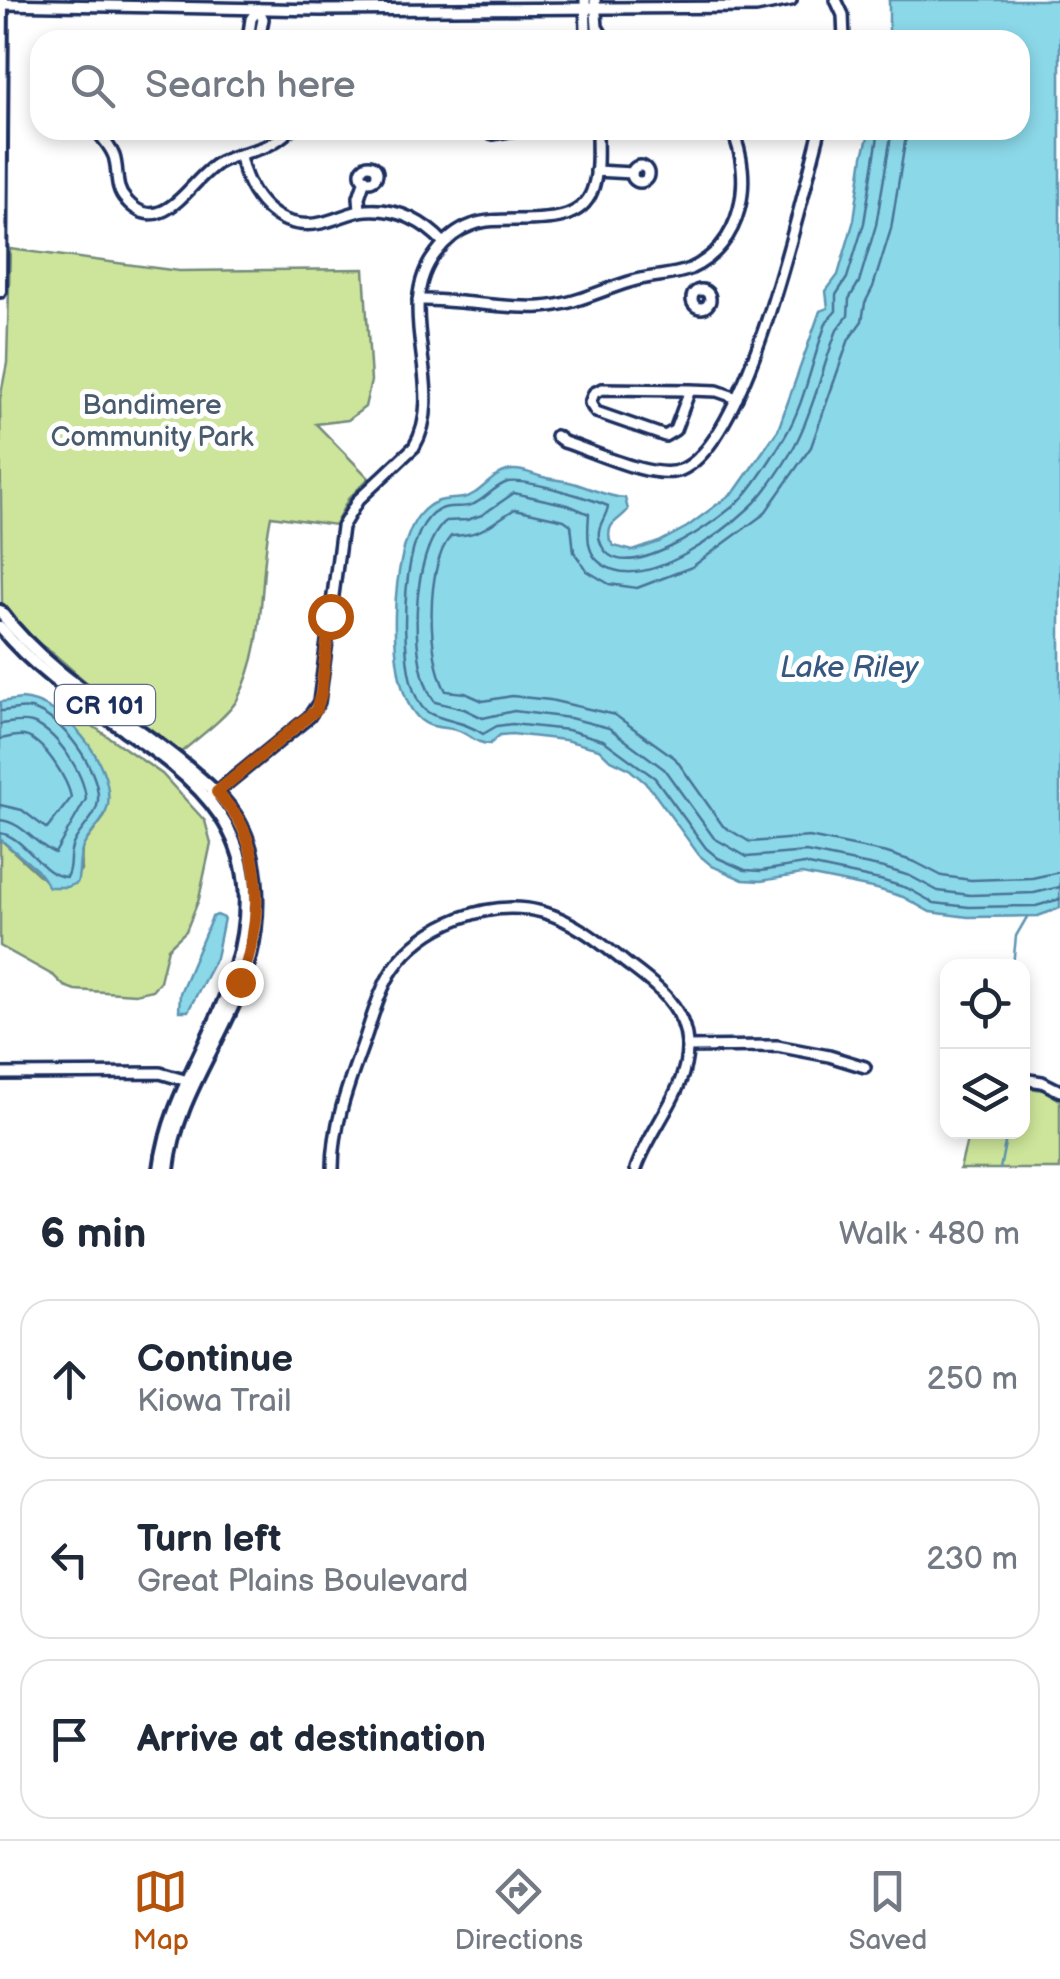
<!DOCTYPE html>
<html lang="en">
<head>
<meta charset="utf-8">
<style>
	:root { --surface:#fff; --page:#f2f2f3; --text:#1f2937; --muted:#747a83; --line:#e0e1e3; --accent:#b45309 }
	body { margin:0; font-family:"Balsamiq Sans",sans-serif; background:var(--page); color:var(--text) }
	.controls { position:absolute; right:30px; bottom:30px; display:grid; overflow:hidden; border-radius:20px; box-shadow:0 5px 15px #0003 }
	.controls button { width:90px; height:90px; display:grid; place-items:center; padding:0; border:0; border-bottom:2px solid var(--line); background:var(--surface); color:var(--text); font:50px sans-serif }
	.stop { position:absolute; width:30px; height:30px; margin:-22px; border:8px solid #b45309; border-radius:50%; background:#fff }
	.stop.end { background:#b45309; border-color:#fff; box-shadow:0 2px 10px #0008 }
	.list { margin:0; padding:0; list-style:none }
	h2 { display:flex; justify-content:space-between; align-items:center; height:130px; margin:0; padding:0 40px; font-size:42px }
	h2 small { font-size:32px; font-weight:400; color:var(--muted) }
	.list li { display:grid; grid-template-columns:65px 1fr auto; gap:30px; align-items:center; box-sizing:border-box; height:160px; margin:0 20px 20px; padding:0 20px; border:2px solid var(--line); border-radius:30px }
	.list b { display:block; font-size:38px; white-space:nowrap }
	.list p { margin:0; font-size:32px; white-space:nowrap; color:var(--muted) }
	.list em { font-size:32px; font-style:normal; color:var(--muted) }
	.icon { flex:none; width:55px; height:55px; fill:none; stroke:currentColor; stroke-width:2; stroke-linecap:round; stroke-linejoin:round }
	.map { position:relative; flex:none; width:1060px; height:1169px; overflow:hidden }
	.search { position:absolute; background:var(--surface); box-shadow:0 5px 15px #0003; left:30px; right:30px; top:30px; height:110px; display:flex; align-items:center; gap:25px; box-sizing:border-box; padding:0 35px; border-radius:30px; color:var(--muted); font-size:38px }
	.sheet { height:670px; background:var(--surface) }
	nav { display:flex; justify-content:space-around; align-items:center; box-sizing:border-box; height:140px; border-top:2px solid var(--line); background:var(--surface); font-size:28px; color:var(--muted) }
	nav a { display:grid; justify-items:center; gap:5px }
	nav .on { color:var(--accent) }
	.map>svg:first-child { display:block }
	.green { fill:#cde59a; stroke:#748a7c; stroke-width:2.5 }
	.water { fill:#8bd8e9; stroke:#5e94b1; stroke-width:2.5 }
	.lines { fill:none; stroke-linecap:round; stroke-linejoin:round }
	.shore { stroke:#487396; stroke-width:2.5 }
	.stream { stroke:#5e94b1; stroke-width:2.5 }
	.minor-casing { stroke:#1b2f5e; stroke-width:16 }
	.major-casing { stroke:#1b2f5e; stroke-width:18 }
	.minor { stroke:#fff; stroke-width:9 }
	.major { stroke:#fff; stroke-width:10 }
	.route { stroke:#b45309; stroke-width:12 }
	.labels { text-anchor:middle; stroke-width:10; stroke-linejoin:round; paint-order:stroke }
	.shield { fill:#fff; stroke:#5f6d8e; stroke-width:2.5 }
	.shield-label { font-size:25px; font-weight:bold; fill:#1b2f5e }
	.park-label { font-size:28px; fill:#485c6d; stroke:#fff }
	.water-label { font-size:30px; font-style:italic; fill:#375981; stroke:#fff }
</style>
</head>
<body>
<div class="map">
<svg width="1060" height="1169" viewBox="0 0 1060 1169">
	<rect width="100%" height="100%" fill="#fff"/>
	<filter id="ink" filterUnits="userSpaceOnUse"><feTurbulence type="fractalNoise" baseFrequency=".01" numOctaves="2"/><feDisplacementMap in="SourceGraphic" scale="20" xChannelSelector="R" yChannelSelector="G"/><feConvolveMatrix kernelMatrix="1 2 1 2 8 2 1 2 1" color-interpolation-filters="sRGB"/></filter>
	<g filter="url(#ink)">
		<g class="green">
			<path d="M10,249L179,271L364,269L371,381L365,407L348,420L316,424L369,478L348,499L335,525L271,516C258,576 268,644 237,700C227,717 195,740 179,754L102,696L54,654L26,635L2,604L0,399L7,363Z"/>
			<polygon points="74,713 162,774 205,821 211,843 199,899 186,931 168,948 160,981 152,990 135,994 75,990 64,986 54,976 0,946 0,839 49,884 81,871 82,847 105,816 96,758 66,717"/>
			<polygon points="1023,1087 1043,1090 1060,1100 1060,1169 960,1169 969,1132 1022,1132"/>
		</g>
		<g class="water">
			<path d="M889,0H1060V908L1038,916L968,917L930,912L903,897L877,889L802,874L761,881L743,880L712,866L699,855L648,785L628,768L609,759L599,749L565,740L512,734L500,735L490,744C475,744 469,733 456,730C440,726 426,729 415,714C385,678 390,549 420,514C440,491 457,505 475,493C487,485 497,471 513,470C523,469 534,475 543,477C553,480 563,480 573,483C591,488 607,497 625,498L628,510C618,522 606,522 610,541L614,546L633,551L659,542L687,527L735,491L778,430L820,311L828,308L826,291L838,275L854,220L863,156L870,130H1020V40H889Z"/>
			<path d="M21,699C63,701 114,762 108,805C105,821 91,831 84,845C77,857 81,870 77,883L67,887H49L37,870L0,839V702Z"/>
			<polygon points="217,915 224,918 216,958 188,1011 179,1011 180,993 212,917"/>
		</g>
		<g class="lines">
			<g class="shore">
				<path d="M879,130L864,223L847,278L836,295V311L827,321C812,359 805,404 784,438C772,457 759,479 744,496C724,518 616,595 600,541C595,527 607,517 608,506C591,499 520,476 505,483C493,488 485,499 474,504C464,509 455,505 444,508C408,518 405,595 405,625C406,649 407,687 422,707C433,721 463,719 483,734L497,726L512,724L568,730L603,740L655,778L706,848L718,858L745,870L761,871L804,864L880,880L907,888L934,903L969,907L1036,906L1060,899"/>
				<path d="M892,130L876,225L859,282L849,299L848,316L837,330C823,366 815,404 798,439C789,458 765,494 749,508C720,535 655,583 614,570C585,561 587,538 589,514L568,505L514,493L482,515L467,520L446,521C410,551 408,667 435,702L464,709L483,718L514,711L570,718L609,728L664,769L714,838L747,857L806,852L884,868L910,876L938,891L970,895L1034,893L1060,887"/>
				<path d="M907,130L891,229L873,287L865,303L862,321L849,339L811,447L764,514L692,567L637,588L609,584L587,571L574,552L571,525L564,520L515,509C490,524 484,535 451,536C425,565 427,658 446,691L465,693L483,701L512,696L550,700L615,715L675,758L723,826L750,842L809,837L887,853L915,862L942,876L971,880L1032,878L1060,872"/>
				<path d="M0,711C10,711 21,707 31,709C61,716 100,769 98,800C97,819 77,830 72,847C68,858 72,868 66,877C43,877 24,836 0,833"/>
				<path d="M0,724C11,723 22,720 32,723C57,731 84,774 86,799L55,853C35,845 23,822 0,820"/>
				<path d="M0,739C7,738 17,735 24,736C43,739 69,781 71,798L47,829L22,810L0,805"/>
			</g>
			<g class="stream">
				<polyline points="1013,966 1016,936 1027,917"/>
				<polyline points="1000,1169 1007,1132"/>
			</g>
			<defs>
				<g id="minor">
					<polyline points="585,0 586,30 591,40"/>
					<polyline points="595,0 597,27 605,40"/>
					<polyline points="836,0 843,15 844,40"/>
					<polyline points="2,4 320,10 756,7 791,0"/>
					<polyline points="258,9 263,19 259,40"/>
					<polyline points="248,40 251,19 258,9"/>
					<path d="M96,130C103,138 110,146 114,156C119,171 114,188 126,200C163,242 192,176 220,162C248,148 263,155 290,130"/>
					<polyline points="480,130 494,134 515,130"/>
					<path d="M240,156C248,196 276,232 321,223C337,220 351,211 367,210C398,208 423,221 444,243"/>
					<circle cx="369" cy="173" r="8"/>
					<circle cx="640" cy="174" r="8"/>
					<polyline points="596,171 632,173"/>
					<polyline points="360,210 359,197 365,179"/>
					<circle cx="701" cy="299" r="9"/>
					<path d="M418,300C459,299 499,309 541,307C573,305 599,291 629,282C649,275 671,277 690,269C743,245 754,179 732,130"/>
					<polyline points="690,390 675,430 665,436 596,412 590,403 594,393 602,389 690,390 717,391 737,398"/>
					<path d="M556,436L564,442C593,451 653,481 681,470C748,442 801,200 820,130"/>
					<path d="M213,795L309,717L319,702L342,527L358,500L414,447C449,389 391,309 436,253C445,241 458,230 472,225C505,211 575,236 592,191C599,173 597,150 597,130"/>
					<polyline points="687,1047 777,1046 829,1056 865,1067"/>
					<polyline points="0,1074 160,1073 191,1082"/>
					<polyline points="1022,1079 1042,1082 1060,1091"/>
					<path d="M333,1169C333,1125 348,1085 363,1044C372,1019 379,990 394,968C424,924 490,898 542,912C573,920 601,943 626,963C654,984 685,1005 687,1044C689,1090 650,1127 636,1169"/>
				</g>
				<g id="major">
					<polyline points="0,291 2,0"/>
					<path d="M0,611C49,677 125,715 187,767C207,784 226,799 239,822C260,859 260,916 250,956C232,1031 176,1091 168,1169"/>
					<path d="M0,627C96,747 294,768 235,969C215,1039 169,1096 160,1169"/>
				</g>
			</defs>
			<use href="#minor" class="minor-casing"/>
			<use href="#major" class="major-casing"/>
			<use href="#minor" class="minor"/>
			<use href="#major" class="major"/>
		</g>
	</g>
	<g class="lines" filter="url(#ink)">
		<path class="route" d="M240,982C259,934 264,872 241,824C235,813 225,802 217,792L316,710L321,694L330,616"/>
	</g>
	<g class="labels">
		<rect class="shield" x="55" y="685" width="100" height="40" rx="8"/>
		<g class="shield-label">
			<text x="105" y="714">CR 101</text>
		</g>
		<g class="park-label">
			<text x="152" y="414">Bandimere<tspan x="152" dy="32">Community Park</tspan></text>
		</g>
		<g class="water-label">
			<text x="849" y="677">Lake Riley</text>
		</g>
	</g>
</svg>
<div class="controls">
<button><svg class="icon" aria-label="locate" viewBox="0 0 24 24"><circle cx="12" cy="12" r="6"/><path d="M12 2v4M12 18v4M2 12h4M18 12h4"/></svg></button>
<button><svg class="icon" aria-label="layers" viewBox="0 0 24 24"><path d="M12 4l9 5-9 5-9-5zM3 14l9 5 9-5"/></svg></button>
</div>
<div class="stop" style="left:330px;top:616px"></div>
<div class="stop end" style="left:240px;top:982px"></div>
<div class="search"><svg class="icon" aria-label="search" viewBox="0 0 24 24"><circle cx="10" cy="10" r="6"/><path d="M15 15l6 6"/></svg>Search here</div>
</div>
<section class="sheet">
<h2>6 min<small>Walk · 480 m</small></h2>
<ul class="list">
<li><svg class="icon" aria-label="ahead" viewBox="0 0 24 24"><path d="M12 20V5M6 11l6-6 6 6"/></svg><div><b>Continue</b><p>Kiowa Trail</p></div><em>250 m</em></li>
<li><svg class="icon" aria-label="left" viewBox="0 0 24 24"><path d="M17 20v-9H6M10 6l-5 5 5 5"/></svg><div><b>Turn left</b><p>Great Plains Boulevard</p></div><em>230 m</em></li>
<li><svg class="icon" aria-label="arrive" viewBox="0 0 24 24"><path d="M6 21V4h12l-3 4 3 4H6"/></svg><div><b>Arrive at destination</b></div></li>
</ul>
</section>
<nav>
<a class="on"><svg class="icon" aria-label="map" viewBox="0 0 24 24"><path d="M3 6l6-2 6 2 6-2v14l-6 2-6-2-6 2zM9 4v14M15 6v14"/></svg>Map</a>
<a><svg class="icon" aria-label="directions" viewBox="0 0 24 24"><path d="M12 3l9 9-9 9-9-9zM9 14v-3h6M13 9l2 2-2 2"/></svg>Directions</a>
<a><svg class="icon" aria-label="saved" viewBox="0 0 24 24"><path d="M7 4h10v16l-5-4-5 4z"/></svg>Saved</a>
</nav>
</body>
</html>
